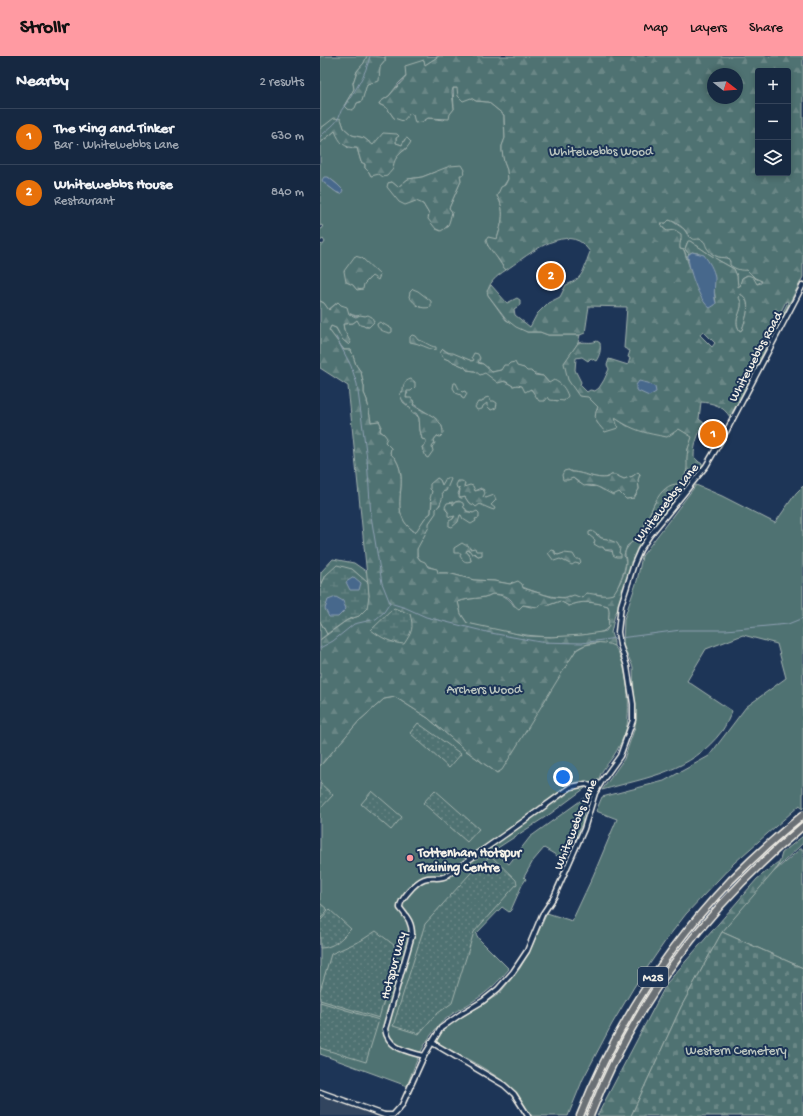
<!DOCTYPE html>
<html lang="en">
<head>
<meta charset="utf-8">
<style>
	:root { --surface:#162841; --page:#23344c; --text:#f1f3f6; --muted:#9ea6b1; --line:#35445a; --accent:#ff9aa2 }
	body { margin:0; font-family:"Gochi Hand",sans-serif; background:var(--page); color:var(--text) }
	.controls { position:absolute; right:12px; top:12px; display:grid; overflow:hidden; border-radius:4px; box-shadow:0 2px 6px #0003 }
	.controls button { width:36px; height:36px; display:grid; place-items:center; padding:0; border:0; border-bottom:1px solid var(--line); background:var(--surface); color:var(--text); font:20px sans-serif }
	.compass { position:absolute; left:387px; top:12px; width:36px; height:36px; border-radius:50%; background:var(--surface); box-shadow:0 2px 6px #0003; rotate:107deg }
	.you { position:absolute; left:243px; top:721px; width:14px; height:14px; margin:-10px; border:3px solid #fff; border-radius:50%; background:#1a73e8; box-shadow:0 0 0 6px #1a73e833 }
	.badge { display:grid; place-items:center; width:26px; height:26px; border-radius:50%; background:var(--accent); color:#fff; font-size:13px; font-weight:700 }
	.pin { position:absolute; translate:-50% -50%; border:2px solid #fff; box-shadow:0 1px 4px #0006 }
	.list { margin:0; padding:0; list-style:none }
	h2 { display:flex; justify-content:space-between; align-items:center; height:52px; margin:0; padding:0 16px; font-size:17px }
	h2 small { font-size:13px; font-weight:400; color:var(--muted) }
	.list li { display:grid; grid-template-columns:26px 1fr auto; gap:12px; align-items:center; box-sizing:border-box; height:56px; padding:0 16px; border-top:1px solid var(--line) }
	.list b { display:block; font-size:15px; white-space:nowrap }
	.list p { margin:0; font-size:13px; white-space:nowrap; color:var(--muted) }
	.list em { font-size:13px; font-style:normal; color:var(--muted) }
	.icon { flex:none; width:22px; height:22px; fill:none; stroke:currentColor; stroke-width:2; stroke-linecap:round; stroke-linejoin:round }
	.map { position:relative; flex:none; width:483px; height:1060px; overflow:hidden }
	header { display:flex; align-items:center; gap:24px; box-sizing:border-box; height:56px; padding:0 20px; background:var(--accent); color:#111 }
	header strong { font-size:19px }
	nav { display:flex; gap:22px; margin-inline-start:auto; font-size:14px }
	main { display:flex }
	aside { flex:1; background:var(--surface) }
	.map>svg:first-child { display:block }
	.built { fill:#33455e }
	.green { fill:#507272; stroke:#a2b2ad; fill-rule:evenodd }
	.forest { fill:url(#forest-firs); stroke:#a2b2ad; fill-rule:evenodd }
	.wetland { fill:url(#wetland-marsh); stroke:#a2b2ad }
	.cemetery { fill:url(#cemetery-stones); stroke:#a2b2ad }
	.park { fill:url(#park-dots); stroke:#a2b2ad }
	.water { fill:#46688c; stroke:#8c9fb1 }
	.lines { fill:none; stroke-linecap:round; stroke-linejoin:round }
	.stream { stroke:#8c9fb1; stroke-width:1 }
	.minor-casing { stroke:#f4f1e8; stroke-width:7 }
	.highway-casing { stroke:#f4f1e8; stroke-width:9 }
	.minor { stroke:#1d3557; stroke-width:4 }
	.highway { stroke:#6b6f75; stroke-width:6 }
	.poi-dot { fill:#ff9aa2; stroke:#1d3557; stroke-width:1.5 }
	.labels { text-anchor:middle; stroke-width:4; stroke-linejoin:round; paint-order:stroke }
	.shield { fill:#1d3557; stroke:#b4b9bc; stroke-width:1 }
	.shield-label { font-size:12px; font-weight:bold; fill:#f4f1e8 }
	.park-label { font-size:13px; fill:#bbc5bf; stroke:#1d3557 }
	.street-label { font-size:13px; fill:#f4f1e8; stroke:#1d3557 }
	.poi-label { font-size:13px; font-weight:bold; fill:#f4f1e8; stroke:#1d3557; text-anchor:start }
</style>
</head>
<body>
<header>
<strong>Strollr</strong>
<nav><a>Map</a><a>Layers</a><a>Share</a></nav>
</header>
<main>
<aside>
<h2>Nearby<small>2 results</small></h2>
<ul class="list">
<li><span class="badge" style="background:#e8710a">1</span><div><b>The King and Tinker</b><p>Bar · Whitewebbs Lane</p></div><em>630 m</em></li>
<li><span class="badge" style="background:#e8710a">2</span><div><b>Whitewebbs House</b><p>Restaurant</p></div><em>840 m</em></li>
</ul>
</aside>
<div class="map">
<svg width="483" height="1060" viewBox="0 0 483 1060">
	<defs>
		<pattern id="forest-firs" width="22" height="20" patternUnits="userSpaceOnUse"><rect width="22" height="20" fill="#507272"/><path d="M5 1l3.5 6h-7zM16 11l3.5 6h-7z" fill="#6a8786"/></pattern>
		<pattern id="wetland-marsh" width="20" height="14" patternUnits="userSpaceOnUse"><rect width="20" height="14" fill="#507272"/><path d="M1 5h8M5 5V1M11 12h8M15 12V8" fill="none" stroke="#6a8786"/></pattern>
		<pattern id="cemetery-stones" width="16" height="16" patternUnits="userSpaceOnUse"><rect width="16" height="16" fill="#507272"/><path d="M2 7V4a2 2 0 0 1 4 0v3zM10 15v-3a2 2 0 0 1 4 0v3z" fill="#6a8786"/></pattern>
		<pattern id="park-dots" width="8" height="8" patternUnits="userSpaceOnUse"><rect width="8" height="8" fill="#507272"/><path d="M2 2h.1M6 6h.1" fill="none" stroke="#6a8786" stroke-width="1.8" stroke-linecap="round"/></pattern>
	</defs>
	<rect width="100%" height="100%" fill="#1d3557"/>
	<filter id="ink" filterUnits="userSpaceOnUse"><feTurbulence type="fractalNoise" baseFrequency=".025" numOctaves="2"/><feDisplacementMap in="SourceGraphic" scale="8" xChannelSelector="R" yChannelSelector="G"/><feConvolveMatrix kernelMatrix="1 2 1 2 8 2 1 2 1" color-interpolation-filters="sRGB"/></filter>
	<g filter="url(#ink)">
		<polygon class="built" points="0,1038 63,1060 0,1060"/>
		<g class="green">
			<path d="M0,0H47L44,7L37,15L33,27L34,33L24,50L41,46L47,28L58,25L60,11L65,5V0H119L105,9L103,4L79,27L69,40L60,46L59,48L67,52L74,62L90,57L102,66L108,62L124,64L134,53L133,32H137L156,45L168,46L184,59V66L185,82L182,90V95L184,106L187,114L188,123L177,140C186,154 182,167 177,183L167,189C175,195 178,206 186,214C177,220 167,227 168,239L186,264L207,276H220L228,279H260L258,287L245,307L268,341L278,351C272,364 277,366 285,376L294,361L307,370L359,373L373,380L368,393L367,404L368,411L365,420L360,428L335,446L321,477L315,484L307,490L304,499L306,506L304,515L297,533L293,538L287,540L276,538L263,542L249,540C240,546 202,532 192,526L190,528L174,525L154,524L128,517H118L116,513C108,511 95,504 97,493C97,489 101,486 103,482C105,477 106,472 109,467C111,463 116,459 115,453L120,449L122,436L130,425L124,427L122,429L120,424L117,422L112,435L111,457L105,462L96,477C92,473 85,469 83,463C74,446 88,425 76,404C75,401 72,400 70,397L71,392L65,386L64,378L60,375L61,369L59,365L51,366L47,344L44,337V331L41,316L36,309L31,294H24L9,274L11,270L16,272L22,283L29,289L24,274L23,268L33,267L37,264L45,271H49L51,267L45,260C29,261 28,256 18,246L8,254L4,247L0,245V188L3,189L5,186L3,183L0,185V173H1L3,172L2,169L0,170V87L15,75L28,92H37L41,106L45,108V112L49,116L51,120L74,105L78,99L87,92L85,83L82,89L76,87V82L53,89L44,82L32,79L24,72L21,63L5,69L0,73ZM115,116L141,125L129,152L132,156L127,172L109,158L103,148L68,127L72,126L78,131L88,123L102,121ZM8,121L18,129L19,138L3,126ZM42,202L48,210L56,215L37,234L33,229ZM123,293C129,298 144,302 152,305L154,304L163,308L172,316L181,314L188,309L204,312L207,316L223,320L229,327L240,344L237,345L202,330L197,329L193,330C184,324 173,323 165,316L160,318L155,315L147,314L145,311L124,302ZM83,335L88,337L85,341L94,345L93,348L115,362L121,368L123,374L113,384L110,397L103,395L102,391L106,388V384L102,383L100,374L99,362L89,351L83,346L80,337ZM248,414L252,416C263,416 284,427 291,419H295L304,423L313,420L316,418H320L318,424L319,433L314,442L306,443L299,436L283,434L277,430C270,432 258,428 253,422L250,423ZM144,431L154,435L161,432L162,441L176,444L171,449L149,447L145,441L141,442L138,438L140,433ZM133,450L153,457L155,463L149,467L141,459H139L129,470L135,459L128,456ZM278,478L281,482L287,483L299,497L285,494L283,491L274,488ZM149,492L162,499L158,500L149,494L146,495L150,500L151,505L141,497ZM235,495V498L239,499L244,497L256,503L245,505L228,497Z"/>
			<path d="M349,164L352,165L364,173L369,181C373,182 379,182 382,184C388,188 387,196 396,200C400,202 405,201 409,203L410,206L419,213L427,214L435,222L442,225L437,228L427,219L422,222L421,229L418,231L417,220L414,213L398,204L370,185L367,187L365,193L369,198L368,199V204L364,194L360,193L359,189L361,183L347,175L343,172L341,167H346Z"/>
			<path d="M420,238C434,244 425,264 422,274L420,275C412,264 422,257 421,247C421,245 419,243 419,241Z"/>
			<path d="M376,429L402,440L455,467L476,437L483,430V752L482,753L480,749L414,807L366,858L346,884L314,931L292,968L263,1023L248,1060H211C206,1052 202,1044 196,1037C177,1016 142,1001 118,987L115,980L142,961L179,938L200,912L212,890L227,857L252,865L273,820L297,763L276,755L282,741L344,725L389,700L426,651L466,622L457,588L423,579L386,593L367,625L412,655C409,662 406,669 402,675C371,716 328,721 282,734L304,703L315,671L313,611L303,589L304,563L317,525L322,500Z"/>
			<polygon points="13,503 34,507 47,516 48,527 32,513 6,519 0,532 1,516"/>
			<path d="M172,538C183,539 189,541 194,550L203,549L211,551L222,548L229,549L240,545L249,550C261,544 275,546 288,550C291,558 287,562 289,570C284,577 278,577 270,578C229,585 187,578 147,567L141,558L138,546C149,541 162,544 172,538Z"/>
			<polygon points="0,565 7,578 0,584"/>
			<path d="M282,586C286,587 291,587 294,590C308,605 312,658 305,677C302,685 298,693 294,699C289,707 281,714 279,723L272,727L230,758L173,795L189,808L210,781L267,740L262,767L246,805L224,792L213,805L204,821L206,823L202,829L191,854L189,856L182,851L156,878L159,883L189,913C179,925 168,936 155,944C148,949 139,953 132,958C107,976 97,1002 87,1030L0,998V710L39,665L64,643L75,641L108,662L145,694L177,717L256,594L265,589Z"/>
			<polygon points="483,780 483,787 458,811 462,797"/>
			<polygon points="480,793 483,793 483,912 402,876 449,820"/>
		</g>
		<g class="forest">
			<polygon points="47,0 65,1 65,5 60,11 59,25 47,28 42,45 37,47 35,52 32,54 27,53 24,50 34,33 33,27 37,15 44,7"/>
			<path d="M119,0H483V221L410,361C403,350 394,347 381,346L379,363L384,367C378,378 374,388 374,401L379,406L386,410L320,494L301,549L295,558L291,577L294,586V590C282,584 266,586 256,594L182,714L177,717L145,694L108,662L75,641L64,643L39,665L0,710V584L27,564L39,560L49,540L28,330L0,312V245L4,247L9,254L18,246L21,249L27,251L29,258L36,261L40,259L45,260L48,259L52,261L54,266L49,271L40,269L37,264L33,267L23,268L24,274L31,287L29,289L22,283L16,272L11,270L9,274L24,294H31L36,309L41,316L44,331V337L47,344L51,366L59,365L61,369L60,375L64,378L67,382L65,386L71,392L70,397C72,400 75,401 76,404C88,425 74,445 83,463C85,468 91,473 95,477L105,462L111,457L112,445L110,443L112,435L110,433V428L117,422L120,424L122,429L126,422H129L131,423L126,435L122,436C124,442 120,449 116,453V457L109,467V471L97,493V500L100,504L105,506L108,511L117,513L118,517H128L154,524L174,525L190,528L198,525L202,528L203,532L232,541L246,542L254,539L262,542L266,537C276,538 284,541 293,538C299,530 306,516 306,506C306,500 303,498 307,492C310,486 318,482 321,476C331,460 337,426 360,428C371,413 365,409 368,393C369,389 371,385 372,381L359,373L347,381C325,377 314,375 295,362L298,372L285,376C277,366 272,364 278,351L268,341L259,340L248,324L244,307L258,287C265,285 270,288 277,285L280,287C281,294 280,299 276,305L271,302L268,305L262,301L256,302L255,314L261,326L260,329L267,336L270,334L275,335L279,332L284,324L289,313L287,309L289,303L308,309L310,302L308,301L310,295L304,292L307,251L269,250L265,277L260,279H228L220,276H207L196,271L187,264L168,239L167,235L171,229L187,247L197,242L200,244V249L194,253L195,259L210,271L217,258L228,247L240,241L246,229C265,222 263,213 270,196C267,192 263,187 259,185C236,174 204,202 186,214C182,210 181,207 178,203C174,197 167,191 166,184L168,181L177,183C182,167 186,154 177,140L181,131L185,129L188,123L187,114L184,106L182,95V90L185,82L184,59L168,46L156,45L151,42L143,45L138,40L137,32H133L132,36L134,53L130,58L129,63L108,62L102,66L95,67L93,59L90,57L83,65L74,62L67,52L59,48L60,46L69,40L86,21L85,10L104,4L105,9ZM438,15H468V117H438ZM393,18H417V42H393ZM349,164C354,165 361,170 364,173C367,176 368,180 372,183C376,184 379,182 382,184C386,186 385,189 387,192C391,199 400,203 407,201L410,205V209C415,213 421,215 427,214L435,222L442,225L441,227L437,228L433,221L428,219L422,222L420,228L421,229L418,231L417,220L414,213L398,204L370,185H368L365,193L369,198L372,196L378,197L394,233L396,247L388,250C377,233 370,214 364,194L360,193C359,187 362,183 361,178L355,174L347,175L343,172L341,167H346ZM420,238C434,244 425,264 422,274L420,275C412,264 422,257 421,247C421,245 419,243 419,241ZM466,245L468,246L444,294L442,293ZM383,275L395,287L392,291L380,279ZM172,538C178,538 187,539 191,544C194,548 194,550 199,553L203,549L218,551L222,548L229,549L240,545L249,550C261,544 275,546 288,550C291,558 287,562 289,570L286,575L281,576L262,579L230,581L207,580L147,567L141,558L138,546C149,541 162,544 172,538Z"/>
			<path d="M14,62L21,63L24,72L32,79L44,82L53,89L63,77L77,78L79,80L76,82V87L82,89L85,83L87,82L91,86C84,98 74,97 73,113L67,120L63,121L59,118L51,120L49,116L45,112V108L41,106L37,92C24,92 20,87 15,75L0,87V73Z"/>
			<path d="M142,109L145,114L143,119H140L141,125L129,152L132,156C129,166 130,170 121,175L116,173L108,163L109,158L103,148L96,145L85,149L79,146L67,131L68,127L72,126L78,131L88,123L102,121L130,110Z"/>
			<polygon points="35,200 42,202 60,219 58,224 52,220 44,228 43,233 37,234 33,229 26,226 24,215"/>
			<path d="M93,233L98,235L111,245V251C100,254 96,249 89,241L90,236Z"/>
			<path d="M60,266L72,273V276L70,277C65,276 57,274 57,268Z"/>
			<path d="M92,279L95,280L98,284C105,285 110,291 116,291V294C107,293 100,287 90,286V281Z"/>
			<path d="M123,293L128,297H133L152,305L154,304L152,301L154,297L158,298L160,302L158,307L163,308L172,316L181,314L184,309H188L190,307L195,306L197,310L204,312L207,315H211L215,319L223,320L229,327L234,324C242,328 245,332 248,340L244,345C240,344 235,345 230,344L228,341L225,345H219L211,333L205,336L202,330L197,329L193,330L185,325L178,327L165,317L160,319L155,315L147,314L145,311L124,302L120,297L122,294Z"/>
			<path d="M91,323L95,326V331L91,335H87L86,342H91L94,346L93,349C104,357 124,361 123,378L120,381L117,380L114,384L115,387L112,391L113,395L108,402L106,401L102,391L106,388V384L102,383L100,374L99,362L96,357H92C91,348 81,348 80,337L83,335C83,329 84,325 91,323Z"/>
			<polygon points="134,327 136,327 139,333 142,336 145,335 147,338 144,343 142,342 141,339 136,337 133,332"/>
			<polygon points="169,341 171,345 174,345 177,347 176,352 171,354 167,350 167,347 163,350 162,353 157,354 155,351 158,346 162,346 165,342"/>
			<path d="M248,414L252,416C263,416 284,427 291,419H295L304,423L313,420L318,416L320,418L318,424L319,433L314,442L306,443L299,436L293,439C283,434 275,427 264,430L253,422L248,424H243L242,419L244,415Z"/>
			<path d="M138,425H142L145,427L144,431L150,429L153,430L155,435L163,433L165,437L163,441L166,442L174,439L176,444L171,449L175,452L174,454C170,453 164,450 160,448L156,451L154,449L149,447L145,441L141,442L139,441L140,433L137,432L136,429Z"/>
			<polygon points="139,445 143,447 144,452 146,453 146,455 153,457 157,455 159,457 159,462 155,463 156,465 151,468 143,463 141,459 140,459 138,466 132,471 129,470 129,465 133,463 135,460 131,461 128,460 128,456 126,454 125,451 127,447 133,446 133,449 135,446"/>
			<polygon points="272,475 281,482 287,483 297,487 300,492 299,497 301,498 301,501 296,501 293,499 292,494 285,494 283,491 279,491 274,488 275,484 269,479 269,476"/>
			<path d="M142,487L145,489H148L150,493L155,492L156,495H162V499L158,500L155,497L152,498L149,494L146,495L150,500L151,505C145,507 143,505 140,500L141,497H134V492Z"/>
			<polygon points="232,494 235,495 235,498 238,499 244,497 253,498 256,503 259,503 261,506 259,508 255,507 252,509 240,503 234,505 228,497"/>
			<polygon points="458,806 458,811 402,876 361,951 311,1060 277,1060 347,927 437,823"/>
		</g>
		<g class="wetland">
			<polygon points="17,509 32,513 48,527 49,540 47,552 39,560 27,564 7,578 0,565 0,532 6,519"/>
			<path d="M74,552L90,558C94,572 92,576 84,588C71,587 62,582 51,574Z"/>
		</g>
		<polygon class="cemetery" points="402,876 483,912 483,1060 311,1060 361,951"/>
		<g class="park">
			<polygon points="98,667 141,698 129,712 90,677"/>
			<polygon points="0,727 13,739 0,753"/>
			<polygon points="115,734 159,773 147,786 103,747"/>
			<polygon points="52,735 82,761 71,774 41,748"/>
			<polygon points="171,800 196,824 197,828 154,876 132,947 114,960 99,978 73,970 105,868 157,810"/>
			<polygon points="0,847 8,854 0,863"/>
			<path d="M10,854L31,873C22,882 14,892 0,892V865Z"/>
			<polygon points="56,875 79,893 59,962 0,944 0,935 11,898 42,884"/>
			<polygon points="0,946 59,964 46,1006 0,992"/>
		</g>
		<g class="water">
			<polygon points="4,121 8,121 18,129 23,134 21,138 16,136 3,126 2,124"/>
			<path d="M372,196L384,199C389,206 394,213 395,222C395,230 393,238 396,247L395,249L390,252C379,245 368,212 368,199Z"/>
			<polygon points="319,325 328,327 335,331 336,336 329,340 316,334 316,329"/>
			<polygon points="34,521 41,527 39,534 30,534 26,526"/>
			<polygon points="16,541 23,545 26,553 18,561 9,561 5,553 8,544"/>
		</g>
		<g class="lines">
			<g class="stream">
				<path d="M0,81C5,75 14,70 18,63C20,60 20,55 23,52C34,37 46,19 50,0"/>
				<polyline points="16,281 31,310 37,328 47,403 51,460 62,527 70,547 86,552 106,561 171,577 220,586 262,587 296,582"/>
				<polyline points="300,582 361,574 406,574 468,568 483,562"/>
				<polyline points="0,592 13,585 34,568 56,563 64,556 70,547"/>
			</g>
			<defs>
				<g id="minor">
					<polyline points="111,986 184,1029 194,1038 208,1060"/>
					<path d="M104,1000C87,995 68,993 65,973L92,879C92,866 87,861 80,852C79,844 96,826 104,823C112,820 119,824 126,820L190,775L251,731L266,728L277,733"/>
					<polyline points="0,1036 67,1060"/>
					<polyline points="65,1059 73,1059 82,1049 104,1000 121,972 141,958 163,945 178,933 193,916 207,895 222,859 234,841 264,773 275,737 282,725 300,700 313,664 313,648 307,610 300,589 298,576 301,549 314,508 320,494 330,479 386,410 407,374 483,229"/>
				</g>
				<g id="highway">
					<path d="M260,1060C295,972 346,892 411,824C434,801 458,779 483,759"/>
					<path d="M270,1060C316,943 388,850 483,770"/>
				</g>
			</defs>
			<use href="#minor" class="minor-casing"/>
			<use href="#highway" class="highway-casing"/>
			<use href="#minor" class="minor"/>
			<use href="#highway" class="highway"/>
		</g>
	</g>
	<circle class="poi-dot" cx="90" cy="802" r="4"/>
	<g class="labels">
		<rect class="shield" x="318" y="911" width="30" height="20" rx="3"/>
		<g class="shield-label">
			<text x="333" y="925">M25</text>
		</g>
		<g class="park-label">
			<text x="281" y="99">Whitewebbs Wood</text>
			<text x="164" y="637">Archers Wood</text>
			<text x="416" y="998">Western Cemetery</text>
		</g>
		<g class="street-label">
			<text transform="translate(434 300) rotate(-62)" y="5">Whitewebbs Road</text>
			<text transform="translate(345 446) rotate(-52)" y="5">Whitewebbs Lane</text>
			<text transform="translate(254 768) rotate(-68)" y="5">Whitewebbs Lane</text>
			<text transform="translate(72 909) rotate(-75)" y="5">Hotspur Way</text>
		</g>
		<g class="poi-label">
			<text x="98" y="800">Tottenham Hotspur<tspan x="98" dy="15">Training Centre</tspan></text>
		</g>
	</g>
</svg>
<div class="controls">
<button>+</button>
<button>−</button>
<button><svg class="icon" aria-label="layers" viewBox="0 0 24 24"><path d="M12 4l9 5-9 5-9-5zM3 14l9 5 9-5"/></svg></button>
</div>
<svg class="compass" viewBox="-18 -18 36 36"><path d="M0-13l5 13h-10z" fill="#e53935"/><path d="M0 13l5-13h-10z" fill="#9ea6b1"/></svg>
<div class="you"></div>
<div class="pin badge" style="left:393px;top:378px;background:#e8710a">1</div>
<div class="pin badge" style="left:231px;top:220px;background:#e8710a">2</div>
</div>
</main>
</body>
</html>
